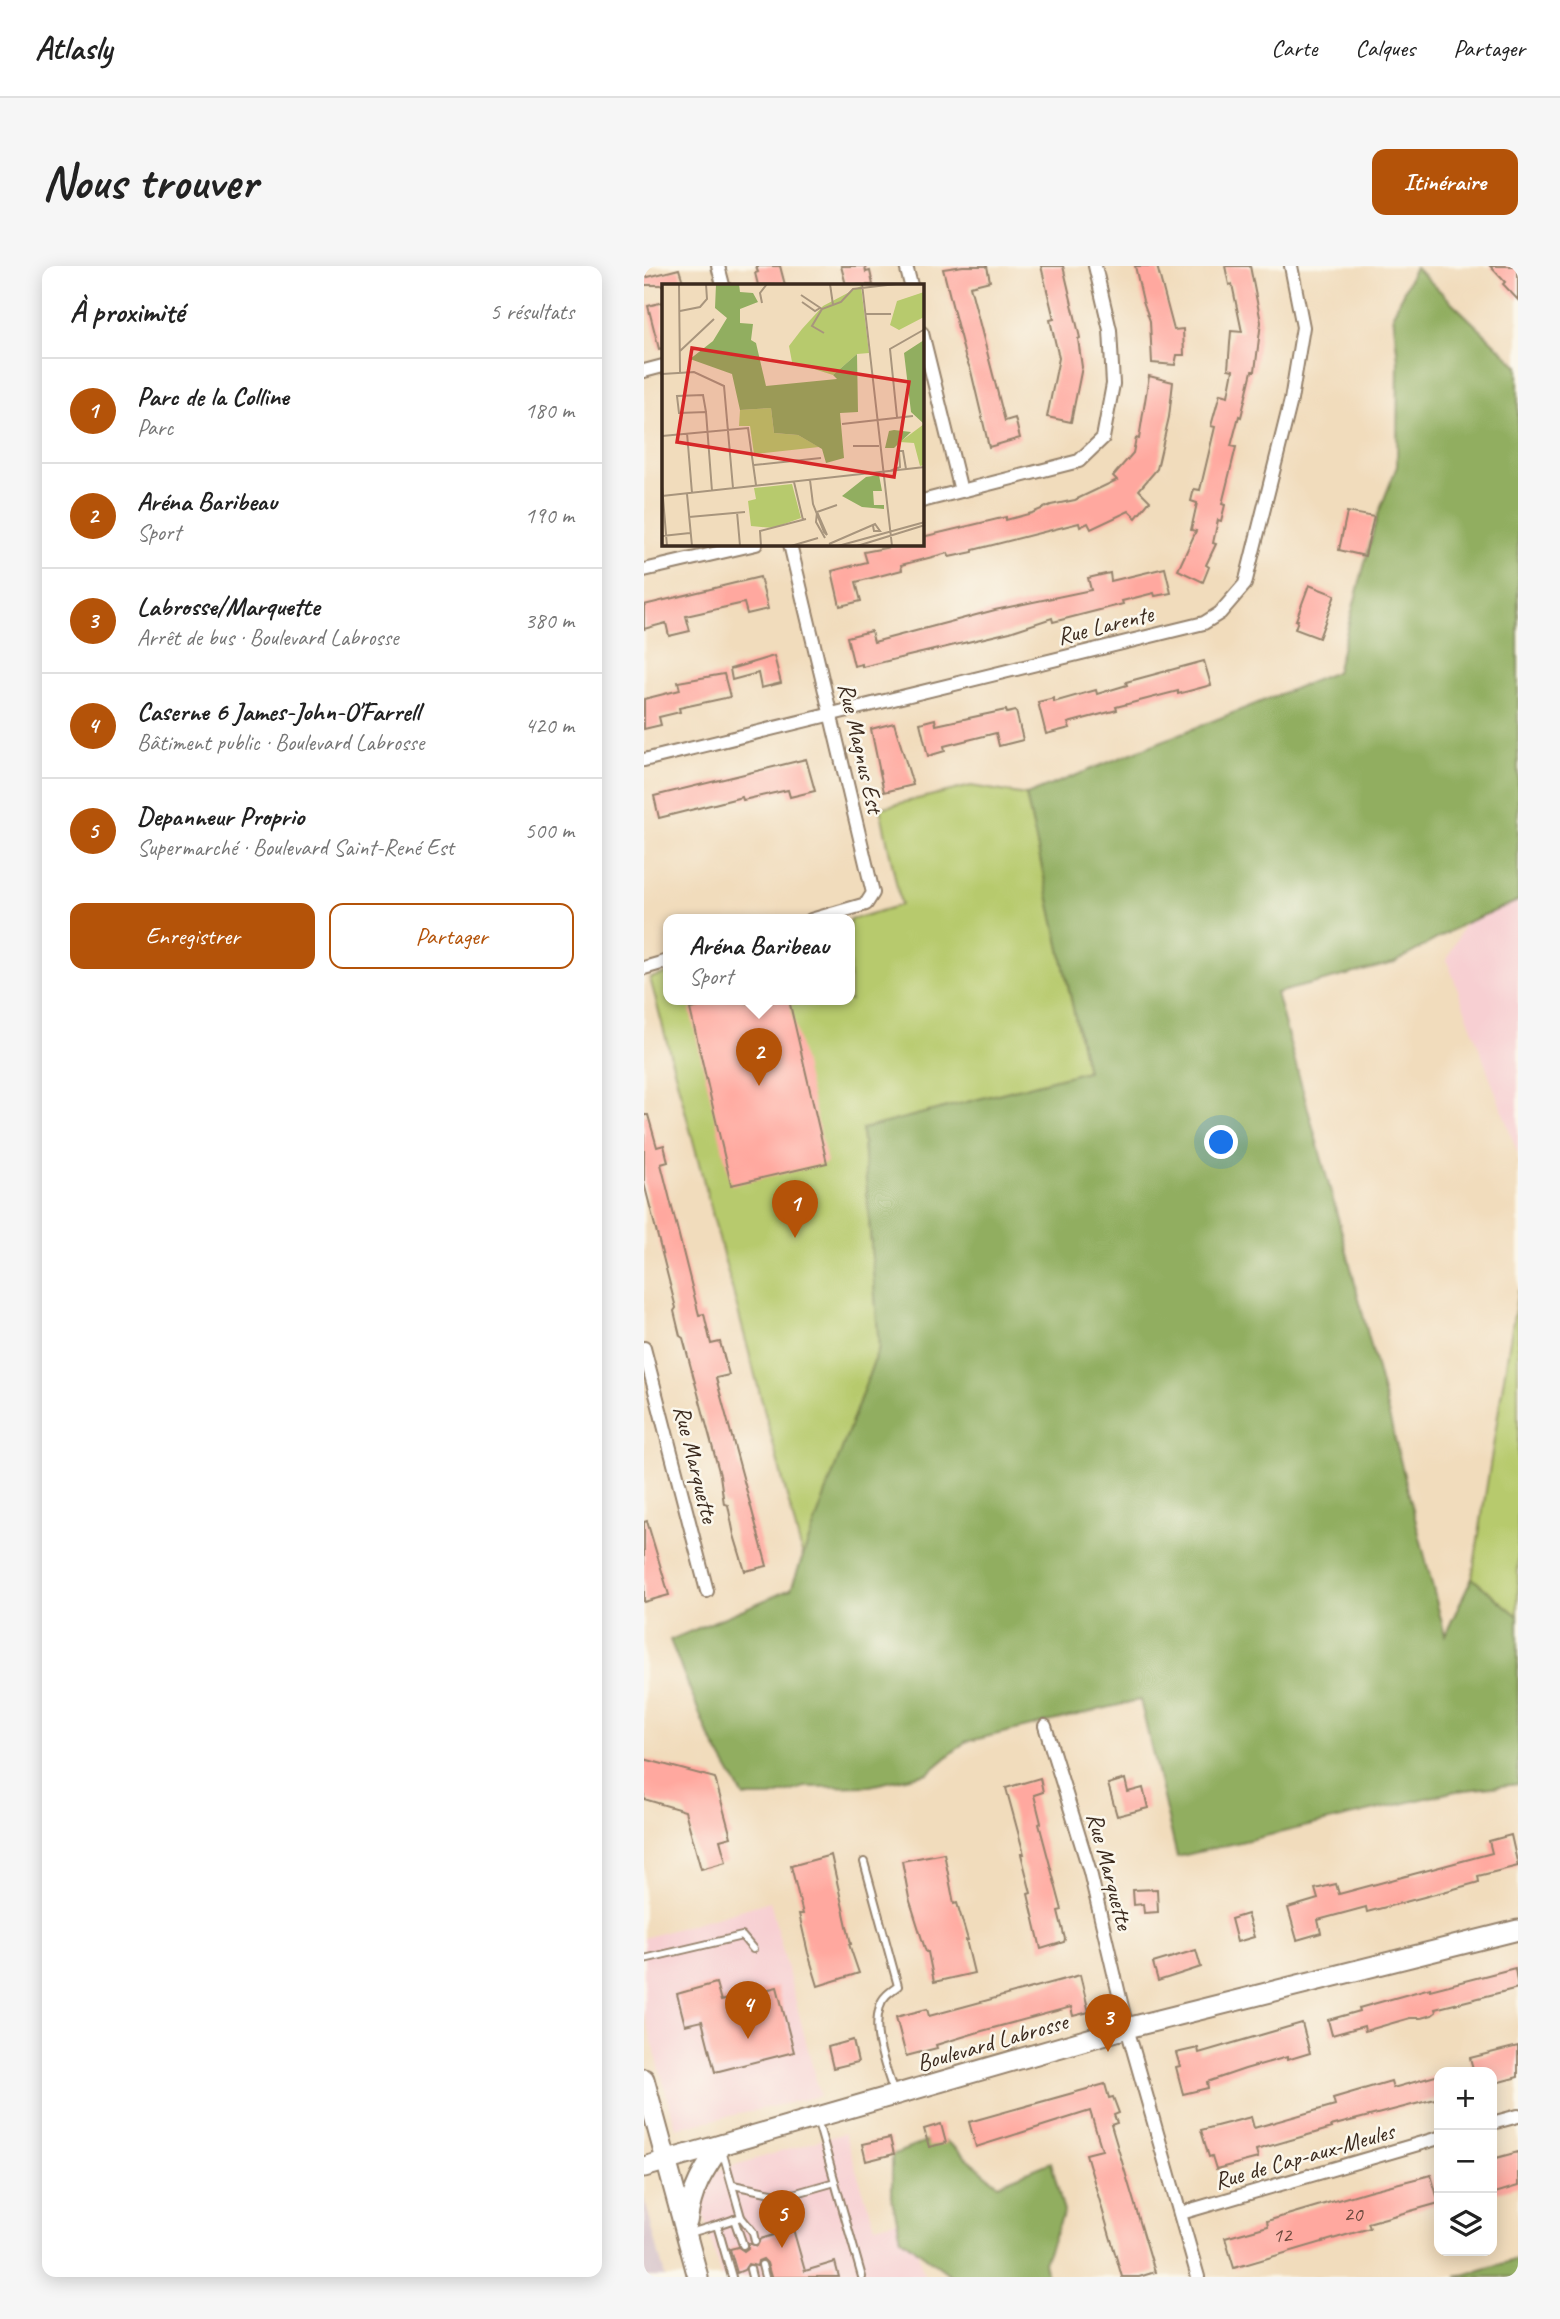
<!DOCTYPE html>
<html lang="fr">
<head>
<meta charset="utf-8">
<style>
	:root { --surface:#fff; --page:#f6f6f6; --text:#222; --muted:#767676; --line:#e0e0e0; --accent:#b45309 }
	body { margin:0; font-family:Caveat,sans-serif; background:var(--page); color:var(--text) }
	.controls { position:absolute; right:21px; bottom:21px; display:grid; overflow:hidden; border-radius:14px; box-shadow:0 4px 18px #0003 }
	.controls button { width:63px; height:63px; display:grid; place-items:center; padding:0; border:0; border-bottom:2px solid var(--line); background:var(--surface); color:var(--text); font:35px sans-serif }
	.you { position:absolute; left:578px; top:877px; width:24px; height:24px; margin:-18px; border:5px solid #fff; border-radius:50%; background:#1a73e8; box-shadow:0 0 0 10px #1a73e833 }
	.badge { display:grid; place-items:center; width:46px; height:46px; border-radius:50%; background:var(--accent); color:#fff; font-size:23px; font-weight:700 }
	.pin { position:absolute; translate:-50% -58px; filter:drop-shadow(0 2px 4px #0008) }
	.pin::after { content:''; position:absolute; top:37px; width:24px; height:21px; background:inherit; clip-path:polygon(0 0,100% 0,50% 100%) }
	.popup { position:absolute; left:19px; top:648px; width:192px; height:91px; box-sizing:border-box; display:grid; place-content:center; border-radius:14px; background:var(--surface); filter:drop-shadow(0 2px 5px #0005); font-size:23px; white-space:nowrap; color:var(--muted) }
	.popup b { font-size:26px; color:var(--text) }
	.popup::after { content:''; position:absolute; left:50%; top:100%; margin-left:-14px; border:14px solid transparent; border-top-color:var(--surface) }
	.list { margin:0; padding:0; list-style:none }
	h2 { display:flex; justify-content:space-between; align-items:center; height:91px; margin:0; padding:0 28px; font-size:30px }
	h2 small { font-size:23px; font-weight:400; color:var(--muted) }
	.list li { display:grid; grid-template-columns:46px 1fr auto; gap:21px; align-items:center; box-sizing:border-box; height:105px; padding:0 28px; border-top:2px solid var(--line) }
	.list b { display:block; font-size:26px; white-space:nowrap }
	.list p { margin:0; font-size:23px; white-space:nowrap; color:var(--muted) }
	.list em { font-size:23px; font-style:normal; color:var(--muted) }
	.actions { display:flex; gap:14px; padding:21px 28px }
	.actions a { flex:1; padding:16px 0; border:2px solid var(--accent); border-radius:14px; text-align:center; font-size:24px; color:var(--accent) }
	.actions .main { background:var(--accent); color:#fff }
	.icon { flex:none; width:38px; height:38px; fill:none; stroke:currentColor; stroke-width:2; stroke-linecap:round; stroke-linejoin:round }
	.map { position:relative; flex:none; width:874px; height:2011px; overflow:hidden; border-radius:14px }
	header { display:flex; align-items:center; gap:42px; box-sizing:border-box; height:98px; padding:0 35px; background:var(--surface); border-bottom:2px solid var(--line) }
	header strong { font-size:33px }
	nav { display:flex; gap:38px; margin-inline-start:auto; font-size:24px }
	.intro { display:flex; align-items:center; justify-content:space-between; box-sizing:border-box; height:168px; padding:0 42px }
	h1 { margin:0; font-size:49px }
	.button { padding:18px 32px; border-radius:14px; background:var(--accent); color:#fff; font-size:24px; font-weight:700 }
	main { display:flex; gap:42px; padding:0 42px }
	aside { flex:1; background:var(--surface); border-radius:14px; box-shadow:0 4px 18px #0003 }
	.map>svg:first-child { display:block }
	.built { fill:#f7cfd2 }
	.industrial { fill:#d2bdc6 }
	.green { fill:#b7ca6d; stroke:#797a46; stroke-width:2 }
	.forest { fill:#91ae60; stroke:#666c3f; stroke-width:2 }
	.building { fill:#ffa89f }
	.lines { fill:none; stroke-linecap:round; stroke-linejoin:round }
	.lane-casing { stroke:#96836d; stroke-width:10 }
	.street-casing { stroke:#96836d; stroke-width:16 }
	.secondary-casing { stroke:#96836d; stroke-width:23 }
	.lane { stroke:#fff; stroke-width:6 }
	.street { stroke:#fff; stroke-width:12 }
	.secondary { stroke:#fff; stroke-width:19 }
	.labels { text-anchor:middle; stroke-width:5; stroke-linejoin:round; paint-order:stroke }
	.number-label { font-size:21px; fill:#6c4a3e }
	.street-label { font-size:24px; fill:#3b2a1e; stroke:#fbf7ec }
	.inset-road { fill:none; stroke:#a8957d; stroke-width:2 }
	.view { fill:#d62828; fill-opacity:0.15; stroke:#d62828; stroke-width:3.5 }
	.inset-edge { fill:none; stroke:#3b2a1e; stroke-width:3.5 }
</style>
</head>
<body>
<header>
<strong>Atlasly</strong>
<nav><a>Carte</a><a>Calques</a><a>Partager</a></nav>
</header>
<div class="intro"><h1>Nous trouver</h1><a class="button">Itinéraire</a></div>
<main>
<aside>
<h2>À proximité<small>5 résultats</small></h2>
<ul class="list">
<li><span class="badge">1</span><div><b>Parc de la Colline</b><p>Parc</p></div><em>180 m</em></li>
<li><span class="badge">2</span><div><b>Aréna Baribeau</b><p>Sport</p></div><em>190 m</em></li>
<li><span class="badge">3</span><div><b>Labrosse/Marquette</b><p>Arrêt de bus · Boulevard Labrosse</p></div><em>380 m</em></li>
<li><span class="badge">4</span><div><b>Caserne 6 James-John-O'Farrell</b><p>Bâtiment public · Boulevard Labrosse</p></div><em>420 m</em></li>
<li><span class="badge">5</span><div><b>Depanneur Proprio</b><p>Supermarché · Boulevard Saint-René Est</p></div><em>500 m</em></li>
</ul>
<div class="actions"><a class="main">Enregistrer</a><a>Partager</a></div>
</aside>
<div class="map">
<svg width="874" height="2011" viewBox="0 0 874 2011">
	<rect width="100%" height="100%" fill="#fbf7ec"/>
	<filter id="ink" filterUnits="userSpaceOnUse"><feTurbulence type="fractalNoise" baseFrequency=".0143" numOctaves="2"/><feDisplacementMap in="SourceGraphic" scale="14" xChannelSelector="R" yChannelSelector="G"/><feConvolveMatrix kernelMatrix="1 2 1 2 8 2 1 2 1" color-interpolation-filters="sRGB"/></filter>
	<filter id="wash" filterUnits="userSpaceOnUse"><feTurbulence type="fractalNoise" baseFrequency=".00686" numOctaves="4" result="noise"/><feDisplacementMap in="SourceGraphic" scale="28" xChannelSelector="R" yChannelSelector="G"/><feGaussianBlur stdDeviation="1.57" result="paint"/><feColorMatrix in="noise" values="0 0 0 0 0 0 0 0 0 0 0 0 0 0 0 0 0 1.4 0 .05"/><feComposite in="paint" operator="in"/></filter>
	<g filter="url(#wash)">
		<rect width="100%" height="100%" fill="#f1dcbc"/>
		<g class="built">
			<polygon points="874,635 874,888 803,694 821,657"/>
			<polygon points="126,1635 176,1830 32,1862 0,1746 0,1672"/>
			<polygon points="200,1867 231,1960 263,1952 281,2011 77,2011 50,1911"/>
		</g>
		<polygon class="industrial" points="0,1931 21,2011 0,2011"/>
		<g class="green">
			<polygon points="327,520 382,529 443,805 218,864 235,1081 159,1291 6,712 24,707 24,734 206,734 206,654 257,639 236,542"/>
			<polygon points="874,1024 874,1350 828,1312"/>
		</g>
		<g class="forest">
			<polygon points="771,1 874,100 874,635 821,657 750,697 632,727 697,963 801,1369 828,1312 874,1350 874,1518 812,1525 533,1591 496,1434 321,1476 284,1507 226,1520 161,1521 127,1531 100,1531 63,1466 26,1374 147,1323 235,1081 218,863 443,805 382,529 692,406 733,251 753,200 754,94 749,48"/>
			<polygon points="296,1870 354,1918 407,1896 420,1946 400,1996 403,2011 309,2011 257,1972 248,1932 248,1889"/>
			<polygon points="874,1993 874,2011 812,2011"/>
		</g>
		<g id="blocks">
			<g class="building">
				<polygon points="112,0 136,0 141,19 114,19 111,7 114,6"/>
				<polygon points="197,0 221,0 222,6 226,5 229,19 202,19"/>
				<polygon points="319,0 343,0 346,15 326,20 361,155 371,152 376,172 345,181 327,105 321,90 299,3"/>
				<polygon points="397,0 419,0 436,72 434,73 438,101 427,156 403,151 415,92 406,54 410,53"/>
				<polygon points="491,0 513,0 530,64 539,63 540,89 533,89 531,99 508,97 506,55 499,35"/>
				<polygon points="581,0 606,0 617,56 611,105 608,105 597,151 595,150 587,180 592,181 578,238 581,239 577,255 574,254 569,277 572,278 562,299 565,301 559,316 534,304 552,265 547,264 553,237 547,235 550,223 556,224 571,161 567,160 576,128 584,130 589,104 584,103 587,65 598,66 588,18 585,19"/>
				<polygon points="846,0 874,0 874,34 859,18 861,16"/>
				<polygon points="35,3 40,19 0,19 0,12"/>
				<polygon points="19,36 19,82 15,83 4,40"/>
				<polygon points="505,110 529,116 525,151 513,203 495,224 506,235 492,252 485,245 447,263 444,257 436,261 435,257 329,284 329,286 305,291 304,287 257,299 258,304 212,316 217,335 196,340 188,305 223,296 220,286 262,278 278,278 278,271 362,251 362,254 388,247 407,239 431,234 473,214 469,210 489,187 492,172 495,173"/>
				<polygon points="703,246 730,251 721,290 695,284"/>
				<polygon points="521,302 527,327 511,330 510,327 478,335 479,338 409,356 408,352 366,366 218,401 218,398 210,400 203,371 227,365 230,376 351,344 447,324 444,312 466,307 467,315"/>
				<polygon points="116,311 124,343 103,348 100,337 42,350 46,365 25,370 22,357 0,363 0,339"/>
				<polygon points="665,319 691,329 675,372 651,363 654,354 652,354"/>
				<polygon points="130,390 137,417 117,422 114,407 88,414 86,403"/>
				<polygon points="560,395 567,419 534,428 534,425 472,441 473,444 424,457 426,462 402,468 394,436 410,432 410,436 452,424 453,428 483,419 482,416"/>
				<polygon points="80,408 86,431 35,442 36,446 15,451 17,459 0,463 0,433 36,424 34,416"/>
				<polygon points="362,444 363,447 372,445 379,474 355,480 352,467 300,480 301,485 284,490 276,457 291,453 292,459"/>
				<polygon points="250,457 269,519 240,526 227,463"/>
				<polygon points="162,493 171,525 146,531 144,524 99,534 98,531 15,552 10,530"/>
				<polygon points="86,734 145,734 183,897 87,919 46,743"/>
				<polygon points="0,849 4,849 13,881 20,879 24,896 17,898 55,1049 60,1048 67,1078 76,1076 85,1109 72,1112 123,1300 101,1305 90,1269 84,1239 80,1238 76,1209 39,1072 36,1070 30,1045 32,1042 0,917"/>
				<polygon points="3,1255 25,1329 0,1336 0,1256"/>
				<polygon points="0,1493 71,1512 87,1571 76,1574 82,1596 57,1603 41,1545 0,1533"/>
				<polygon points="396,1512 399,1526 390,1529 397,1557 395,1558 418,1644 414,1645 421,1673 420,1676 397,1683 384,1628 387,1627 377,1588 380,1588 362,1522"/>
				<polygon points="481,1513 484,1526 499,1522 504,1542 473,1550 464,1518"/>
				<polygon points="867,1569 874,1600 834,1610 835,1616 799,1626 723,1646 722,1641 674,1654 677,1667 653,1674 644,1642 674,1633 671,1623 692,1618 695,1628 848,1587 845,1575"/>
				<polygon points="300,1587 310,1638 313,1637 324,1674 322,1674 330,1707 290,1716 284,1686 282,1686 265,1632 258,1595"/>
				<polygon points="187,1589 207,1678 205,1678 215,1707 174,1720 164,1687 155,1648 159,1648 147,1600"/>
				<polygon points="513,1623 514,1646 500,1647 499,1638 490,1639 489,1624"/>
				<polygon points="603,1648 610,1671 593,1676 587,1653"/>
				<polygon points="552,1684 557,1701 514,1715 509,1697"/>
				<polygon points="871,1702 874,1722 791,1743 792,1746 788,1749 777,1752 766,1752 721,1765 720,1760 688,1769 684,1754 716,1745 715,1742 786,1722 786,1724"/>
				<polygon points="436,1709 445,1746 429,1750 427,1741 338,1765 292,1779 293,1782 262,1790 252,1751 283,1743 285,1750"/>
				<polygon points="72,1717 77,1735 133,1721 150,1786 71,1806 58,1755 41,1759 33,1728"/>
				<polygon points="658,1757 666,1787 643,1794 643,1791 601,1803 563,1816 564,1822 539,1828 532,1801 536,1800 532,1787 554,1782 555,1787"/>
				<polygon points="209,1774 214,1796 189,1802 184,1781"/>
				<polygon points="874,1780 874,1811 848,1818 848,1806 830,1806 826,1792"/>
				<polygon points="795,1809 795,1832 687,1860 688,1862 612,1884 614,1892 572,1903 568,1890 565,1891 557,1864 607,1851 610,1862 691,1839 689,1832 723,1822 747,1815 749,1822"/>
				<polygon points="461,1818 465,1832 469,1831 475,1847 470,1849 473,1857 467,1859 511,2006 495,2011 478,2011 442,1888 458,1884 446,1845 332,1881 325,1856"/>
				<polygon points="297,1858 302,1877 285,1881 280,1863"/>
				<polygon points="246,1872 250,1888 222,1895 218,1878"/>
				<polygon points="874,1886 874,1920 848,1928 848,1893"/>
				<polygon points="787,1909 795,1937 724,1957 726,1962 590,2002 581,1972 624,1960 623,1955 724,1925"/>
				<polygon points="149,1963 161,2005 191,1996 195,2011 127,2011 123,1997 119,1993 114,1995 113,2000 104,1998 100,2004 93,2007 86,1983 94,1981 100,1985 104,1982 104,1977 113,1980 116,1973"/>
			</g>
		</g>
	</g>
	<g filter="url(#ink)">
		<use href="#blocks" fill-opacity="0" stroke="#96836d" stroke-width="2"/>
		<g class="lines">
			<defs>
				<g id="lane">
					<path d="M220,1596L254,1720C247,1725 238,1731 236,1740C227,1769 242,1800 250,1828"/>
					<polyline points="0,1693 98,1670 109,1683"/>
					<polyline points="173,1853 218,2011"/>
					<polyline points="89,1919 142,1930 191,1916"/>
					<polyline points="97,1951 109,1966 111,1975"/>
					<polyline points="90,1953 99,1979"/>
					<polyline points="73,1959 97,1951 78,1884"/>
					<polyline points="46,1967 73,1959 88,2011"/>
					<polyline points="118,1999 121,2011"/>
					<polyline points="106,2003 108,2011"/>
				</g>
				<g id="street">
					<polyline points="74,0 79,19"/>
					<polyline points="262,0 267,19"/>
					<polyline points="278,67 317,225"/>
					<polyline points="0,105 19,100"/>
					<polyline points="278,235 435,195 459,172 469,118 466,64 451,0"/>
					<polyline points="146,278 229,627 222,638 167,654"/>
					<polyline points="0,304 112,278"/>
					<polyline points="0,494 560,357 576,347 601,318 647,134 659,61 647,0"/>
					<polyline points="0,702 24,695"/>
					<polyline points="0,1082 63,1325"/>
					<polyline points="401,1460 446,1606 483,1762 554,2011"/>
					<polyline points="848,1857 874,1850"/>
					<polyline points="537,1947 795,1872"/>
				</g>
				<g id="secondary">
					<polyline points="0,1813 54,2011"/>
					<polyline points="0,1901 483,1762 874,1664"/>
					<path d="M43,1956C48,1922 58,1907 77,1879"/>
				</g>
			</defs>
			<use href="#lane" class="lane-casing"/>
			<use href="#street" class="street-casing"/>
			<use href="#secondary" class="secondary-casing"/>
			<use href="#lane" class="lane"/>
			<use href="#street" class="street"/>
			<use href="#secondary" class="secondary"/>
		</g>
	</g>
	<g class="labels">
		<g class="number-label">
			<text x="709" y="1955">20</text>
			<text x="638" y="1976">12</text>
		</g>
		<g class="street-label">
			<text transform="translate(461 359) rotate(-14)" y="8">Rue Larente</text>
			<text transform="translate(217 482) rotate(77)" y="8">Rue Magnus Est</text>
			<text transform="translate(52 1198) rotate(76)" y="8">Rue Marquette</text>
			<text transform="translate(466 1605) rotate(75)" y="8">Rue Marquette</text>
			<text transform="translate(348 1776) rotate(-16)" y="8">Boulevard Labrosse</text>
			<text transform="translate(660 1890) rotate(-16)" y="8">Rue de Cap-aux-Meules</text>
		</g>
	</g>
	<g transform="translate(18 18)">
		<rect width="262" height="262" fill="#f1dcbc"/>
		<path d="M199,2L207,69L195,70L171,91L130,78L127,62L140,45L161,22ZM262,8V33L237,46L228,41L235,17ZM109,124L112,149L136,151L157,163L92,170L88,142H77L78,126ZM262,140V181L258,182L252,159L238,158ZM130,200L139,234L111,244L89,242L86,217L94,215L92,204Z" fill="#b7ca6d"/>
		<path d="M54,0H77L78,8L91,9L96,18L78,25V39L91,40L89,56L94,59L104,102L175,95L171,91L195,70L196,128L178,129L182,174L164,179L160,165L136,151L112,149L109,124L78,126L70,90L28,75L51,57L65,34L53,24ZM262,56L263,140H262L249,128L242,69ZM232,146L249,148L232,164H223L227,147ZM217,191L220,207H211L212,221H222V225L200,223L180,212L204,193Z" fill="#91ae60"/>
		<path class="inset-road" d="M17,0L18,88M168,0L171,21M200,0L230,262M139,11L160,25M140,18L153,27L158,24M100,19L98,9L105,0M18,27L38,23L45,15L44,0M203,30H229M162,49L150,42L160,25L179,18L191,5L234,0M18,67L52,35M0,90L32,88L62,102L71,204M44,128L41,111L15,112L17,129L44,128L50,207M235,133L228,65L263,45M180,140L251,132M25,149L30,209M0,152L86,144L94,201M191,162H217M92,181L159,174M228,187L238,183L237,167H241L244,185M148,196L151,220L162,248L165,251L155,228M132,198L141,236M0,202L5,262M25,210L30,262M0,212L263,183M75,228L78,262M155,228L154,238L163,254M155,228L175,221M27,233L83,228M0,252L28,249M167,260L213,240L218,247H212L211,242M99,262L98,247L144,235M129,262L156,254M176,262L263,238M195,262L263,241"/>
		<path class="view" d="M30,64L247,98L232,193L15,158Z"/>
		<rect width="262" height="262" class="inset-edge"/>
	</g>
</svg>
<div class="controls">
<button>+</button>
<button>−</button>
<button><svg class="icon" aria-label="layers" viewBox="0 0 24 24"><path d="M12 4l9 5-9 5-9-5zM3 14l9 5 9-5"/></svg></button>
</div>
<div class="you"></div>
<div class="pin badge" style="left:151px;top:972px">1</div>
<div class="pin badge" style="left:115px;top:820px">2</div>
<div class="popup"><b>Aréna Baribeau</b>Sport</div>
<div class="pin badge" style="left:464px;top:1786px">3</div>
<div class="pin badge" style="left:104px;top:1773px">4</div>
<div class="pin badge" style="left:138px;top:1982px">5</div>
</div>
</main>
</body>
</html>
